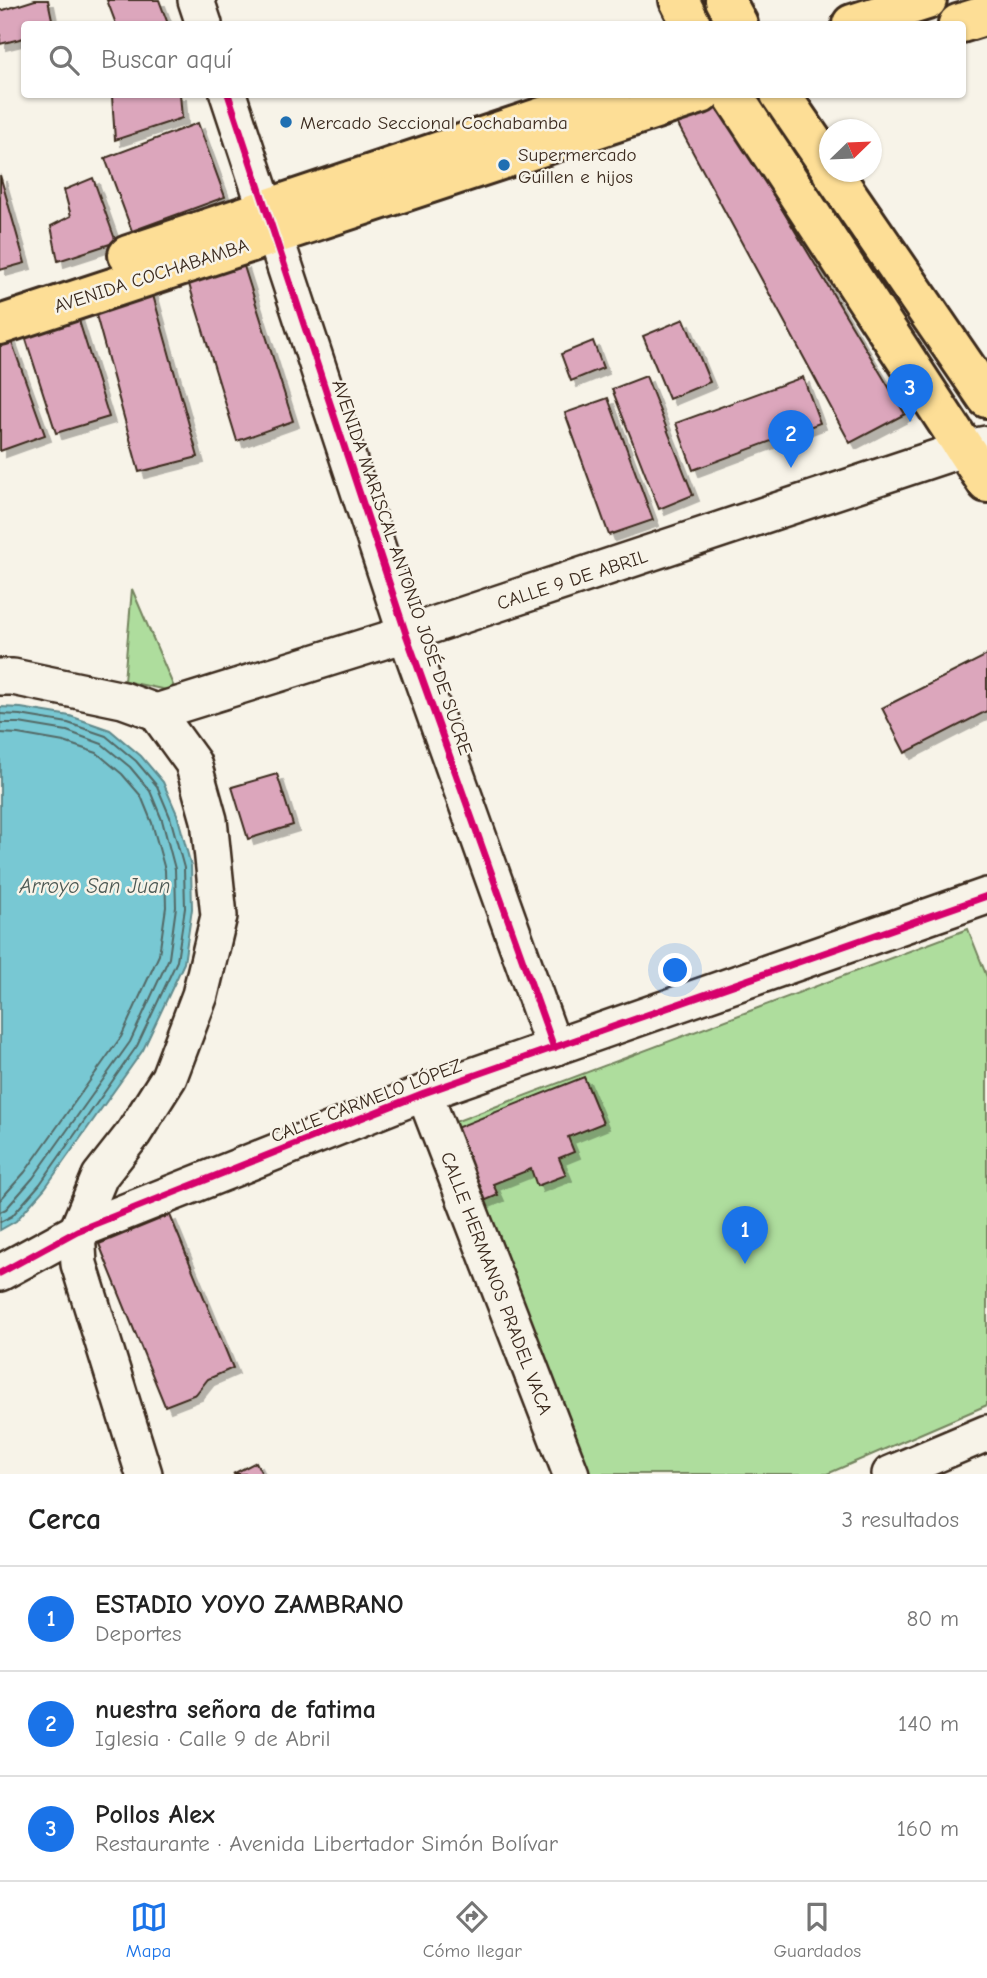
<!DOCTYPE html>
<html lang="es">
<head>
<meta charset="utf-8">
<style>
	:root { --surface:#fff; --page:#f2f2f2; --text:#222; --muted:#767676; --line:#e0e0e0; --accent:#1a73e8 }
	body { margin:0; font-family:"Comic Neue",sans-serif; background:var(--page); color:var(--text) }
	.compass { position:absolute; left:819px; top:119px; width:63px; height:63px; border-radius:50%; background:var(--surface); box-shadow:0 2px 5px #0004; rotate:67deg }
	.you { position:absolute; left:676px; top:971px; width:24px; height:24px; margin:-18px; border:5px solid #fff; border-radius:50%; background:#1a73e8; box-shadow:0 0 0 10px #1a73e833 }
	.badge { display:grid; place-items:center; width:46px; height:46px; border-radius:50%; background:var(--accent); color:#fff; font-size:23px; font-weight:700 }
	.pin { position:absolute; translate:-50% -58px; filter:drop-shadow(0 2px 4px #0008) }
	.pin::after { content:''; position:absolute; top:37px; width:24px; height:21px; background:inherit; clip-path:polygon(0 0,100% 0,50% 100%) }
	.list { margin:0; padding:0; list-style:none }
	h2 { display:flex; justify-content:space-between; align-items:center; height:91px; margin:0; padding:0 28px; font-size:30px }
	h2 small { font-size:23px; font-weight:400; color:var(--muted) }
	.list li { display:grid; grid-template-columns:46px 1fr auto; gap:21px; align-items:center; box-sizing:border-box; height:105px; padding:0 28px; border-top:2px solid var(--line) }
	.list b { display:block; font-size:26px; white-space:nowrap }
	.list p { margin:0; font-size:23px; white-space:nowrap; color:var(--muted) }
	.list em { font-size:23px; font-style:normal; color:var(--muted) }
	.icon { flex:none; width:38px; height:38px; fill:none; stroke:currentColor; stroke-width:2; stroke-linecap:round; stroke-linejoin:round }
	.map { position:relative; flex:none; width:987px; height:1474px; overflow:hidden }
	.search { position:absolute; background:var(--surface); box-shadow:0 2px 5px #0004; left:21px; right:21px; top:21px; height:77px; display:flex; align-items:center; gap:18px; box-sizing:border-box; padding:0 24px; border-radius:7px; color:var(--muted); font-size:26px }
	.sheet { height:406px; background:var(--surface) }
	nav { display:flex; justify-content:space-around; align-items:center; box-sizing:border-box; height:98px; border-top:2px solid var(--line); background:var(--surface); font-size:19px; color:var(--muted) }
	nav a { display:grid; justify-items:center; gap:4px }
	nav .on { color:var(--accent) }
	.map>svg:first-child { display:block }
	.green { fill:#aedd9d; stroke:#74845e; stroke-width:2 }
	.water { fill:#78c8d3; stroke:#60898b; stroke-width:2 }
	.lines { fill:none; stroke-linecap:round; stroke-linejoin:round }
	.shore { stroke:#536966; stroke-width:2 }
	.building { fill:#dca6bc; stroke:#3b2a1e; stroke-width:2; filter:url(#shadow) }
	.minor-casing { stroke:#3b2a1e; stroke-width:40 }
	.major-casing { stroke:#3b2a1e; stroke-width:44 }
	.minor { stroke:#f7f3e8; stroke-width:35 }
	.major { stroke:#fdde96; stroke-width:38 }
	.cycleway-casing { stroke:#f7f3e8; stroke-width:11 }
	.cycleway { stroke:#d6006c; stroke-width:7 }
	.poi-dot { fill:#1f6fb2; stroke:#f7f3e8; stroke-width:2.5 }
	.labels { text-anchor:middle; stroke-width:5; stroke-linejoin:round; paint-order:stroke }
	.poi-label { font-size:19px; fill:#3b2a1e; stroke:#f7f3e8; text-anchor:start }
	.street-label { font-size:19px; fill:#3b2a1e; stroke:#f7f3e8 }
	.water-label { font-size:21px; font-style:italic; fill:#4d5954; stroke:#f7f3e8 }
</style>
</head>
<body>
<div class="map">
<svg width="987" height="1474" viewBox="0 0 987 1474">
	<defs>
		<filter id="shadow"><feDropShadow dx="6" dy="6" stdDeviation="0" flood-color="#0004"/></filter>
	</defs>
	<rect width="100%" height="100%" fill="#f7f3e8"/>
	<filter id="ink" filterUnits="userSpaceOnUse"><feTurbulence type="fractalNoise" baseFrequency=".0143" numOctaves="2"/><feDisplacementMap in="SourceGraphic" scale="14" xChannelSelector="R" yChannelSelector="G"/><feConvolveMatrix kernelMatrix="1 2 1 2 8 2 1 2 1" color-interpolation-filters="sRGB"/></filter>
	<g filter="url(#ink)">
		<g class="green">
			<polygon points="132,589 176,692 124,681"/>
			<polygon points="968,929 987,977 987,1405 827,1474 582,1474 452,1123"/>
		</g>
		<polygon class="water" points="0,707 21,708 70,716 110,730 141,756 163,782 177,814 191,866 192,909 184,963 143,1050 45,1188 16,1221 0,1230"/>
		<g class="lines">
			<g class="shore">
				<polyline points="0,714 20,715 68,723 106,736 136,761 157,786 170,817 184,868 185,908 177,961 137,1046 40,1184 12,1216 0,1222"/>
				<polyline points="0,723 19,723 67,731 102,744 130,767 150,791 162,820 175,869 176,907 169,958 130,1042 33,1178 6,1209 0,1212"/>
				<polyline points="0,733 18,734 64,742 97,753 122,774 141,796 152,823 165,870 166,907 159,955 121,1037 25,1172 0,1200"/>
			</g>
		</g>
		<g class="building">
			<polygon points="35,0 48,0 53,24 24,24 24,38 0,44 0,11"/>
			<polygon points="107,0 159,0 168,24 116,24"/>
			<polygon points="116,94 180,94 182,118 115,140 112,96"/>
			<polygon points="717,101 905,414 850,443 676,121"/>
			<polygon points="198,123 225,197 132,231 105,158"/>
			<polygon points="0,175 25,263 0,270"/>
			<polygon points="93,178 116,242 58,261 51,226 71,216 64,190"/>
			<polygon points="243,263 293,421 237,441 184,268"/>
			<polygon points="151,288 198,457 139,472 93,304"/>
			<polygon points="76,311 109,417 56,433 22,327"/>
			<polygon points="684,319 710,382 669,399 643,336"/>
			<polygon points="7,329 45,435 0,451 0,332"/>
			<polygon points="593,341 603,368 571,381 561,354"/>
			<polygon points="646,376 693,495 659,509 612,389"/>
			<polygon points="803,377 820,423 693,470 676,423"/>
			<polygon points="608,398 653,520 609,535 565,413"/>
			<polygon points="987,655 987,711 905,753 882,708"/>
			<polygon points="277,774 293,825 248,839 232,787"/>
			<polygon points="584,1077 603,1123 568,1137 574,1152 559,1158 566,1175 537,1186 531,1169 493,1184 498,1195 477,1204 456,1128"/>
			<polygon points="170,1215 233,1368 208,1379 196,1394 165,1406 99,1244"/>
			<polygon points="256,1462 262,1474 233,1474"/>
		</g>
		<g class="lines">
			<defs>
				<g id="minor">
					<polyline points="196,0 204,24"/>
					<polyline points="228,94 406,634 554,1048"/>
					<polyline points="0,677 13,677 123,700 156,712 193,763 209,820 219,916 200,995 169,1077 133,1134 100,1176 77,1231 79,1264 144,1474"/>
					<polyline points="156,712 406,634 966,448 987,444"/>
					<polyline points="424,1093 571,1474"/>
					<polyline points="0,1273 77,1231 424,1093 987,896"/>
					<polyline points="890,1474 987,1433"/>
				</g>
				<g id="major">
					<polyline points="679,0 691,24"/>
					<polyline points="725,0 738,24"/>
					<polyline points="852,24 927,0"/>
					<polyline points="958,24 987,15"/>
					<polyline points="732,94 987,483"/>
					<polyline points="780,94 830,167"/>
					<polyline points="832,172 987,398"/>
					<polyline points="128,255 611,94"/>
					<polyline points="0,325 701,94"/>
				</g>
			</defs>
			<use href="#minor" class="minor-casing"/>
			<use href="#major" class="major-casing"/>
			<use href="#minor" class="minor"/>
			<use href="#major" class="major"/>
			<defs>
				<g id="cycleway">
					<polyline points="228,94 406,634 554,1048"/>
					<polyline points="0,1273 77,1231 424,1093 987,896"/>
				</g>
			</defs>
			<use href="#cycleway" class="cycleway-casing"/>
			<use href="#cycleway" class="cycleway"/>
		</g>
	</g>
	<g class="poi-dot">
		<circle cx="286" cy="122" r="7"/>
		<circle cx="504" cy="165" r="7"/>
	</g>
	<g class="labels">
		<g class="poi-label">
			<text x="300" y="129">Mercado Seccional Cochabamba</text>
			<text x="518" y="161">Supermercado<tspan x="518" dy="22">Guillen e hijos</tspan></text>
		</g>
		<g class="street-label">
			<text transform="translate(151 275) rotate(-18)" y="7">AVENIDA COCHABAMBA</text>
			<text transform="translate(403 567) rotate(71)" y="7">AVENIDA MARISCAL ANTONIO JOSÉ DE SUCRE</text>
			<text transform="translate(572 579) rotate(-18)" y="7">CALLE 9 DE ABRIL</text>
			<text transform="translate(366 1100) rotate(-21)" y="7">CALLE CARMELO LÓPEZ</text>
			<text transform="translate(497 1283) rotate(69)" y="7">CALLE HERMANOS PRADEL VACA</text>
		</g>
		<g class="water-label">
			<text x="95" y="893">Arroyo San Juan</text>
		</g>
	</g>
</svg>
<svg class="compass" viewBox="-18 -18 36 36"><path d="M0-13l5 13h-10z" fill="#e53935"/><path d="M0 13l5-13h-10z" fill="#767676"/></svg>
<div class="you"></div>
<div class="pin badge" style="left:745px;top:1264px">1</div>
<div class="pin badge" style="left:791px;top:468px">2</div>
<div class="pin badge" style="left:910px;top:422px">3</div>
<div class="search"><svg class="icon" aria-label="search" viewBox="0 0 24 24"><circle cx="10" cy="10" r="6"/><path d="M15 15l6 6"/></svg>Buscar aquí</div>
</div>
<section class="sheet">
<h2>Cerca<small>3 resultados</small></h2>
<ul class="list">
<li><span class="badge">1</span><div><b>ESTADIO YOYO ZAMBRANO</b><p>Deportes</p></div><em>80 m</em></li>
<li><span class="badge">2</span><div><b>nuestra señora de fatima</b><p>Iglesia · Calle 9 de Abril</p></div><em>140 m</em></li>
<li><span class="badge">3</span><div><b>Pollos Alex</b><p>Restaurante · Avenida Libertador Simón Bolívar</p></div><em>160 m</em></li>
</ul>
</section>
<nav>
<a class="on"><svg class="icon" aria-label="map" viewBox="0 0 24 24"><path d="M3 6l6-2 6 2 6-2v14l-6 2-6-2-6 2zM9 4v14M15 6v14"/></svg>Mapa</a>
<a><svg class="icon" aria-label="directions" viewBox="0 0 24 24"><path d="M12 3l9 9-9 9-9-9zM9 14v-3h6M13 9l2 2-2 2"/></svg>Cómo llegar</a>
<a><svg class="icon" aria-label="saved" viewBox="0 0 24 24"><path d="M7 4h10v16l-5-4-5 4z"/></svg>Guardados</a>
</nav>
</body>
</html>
